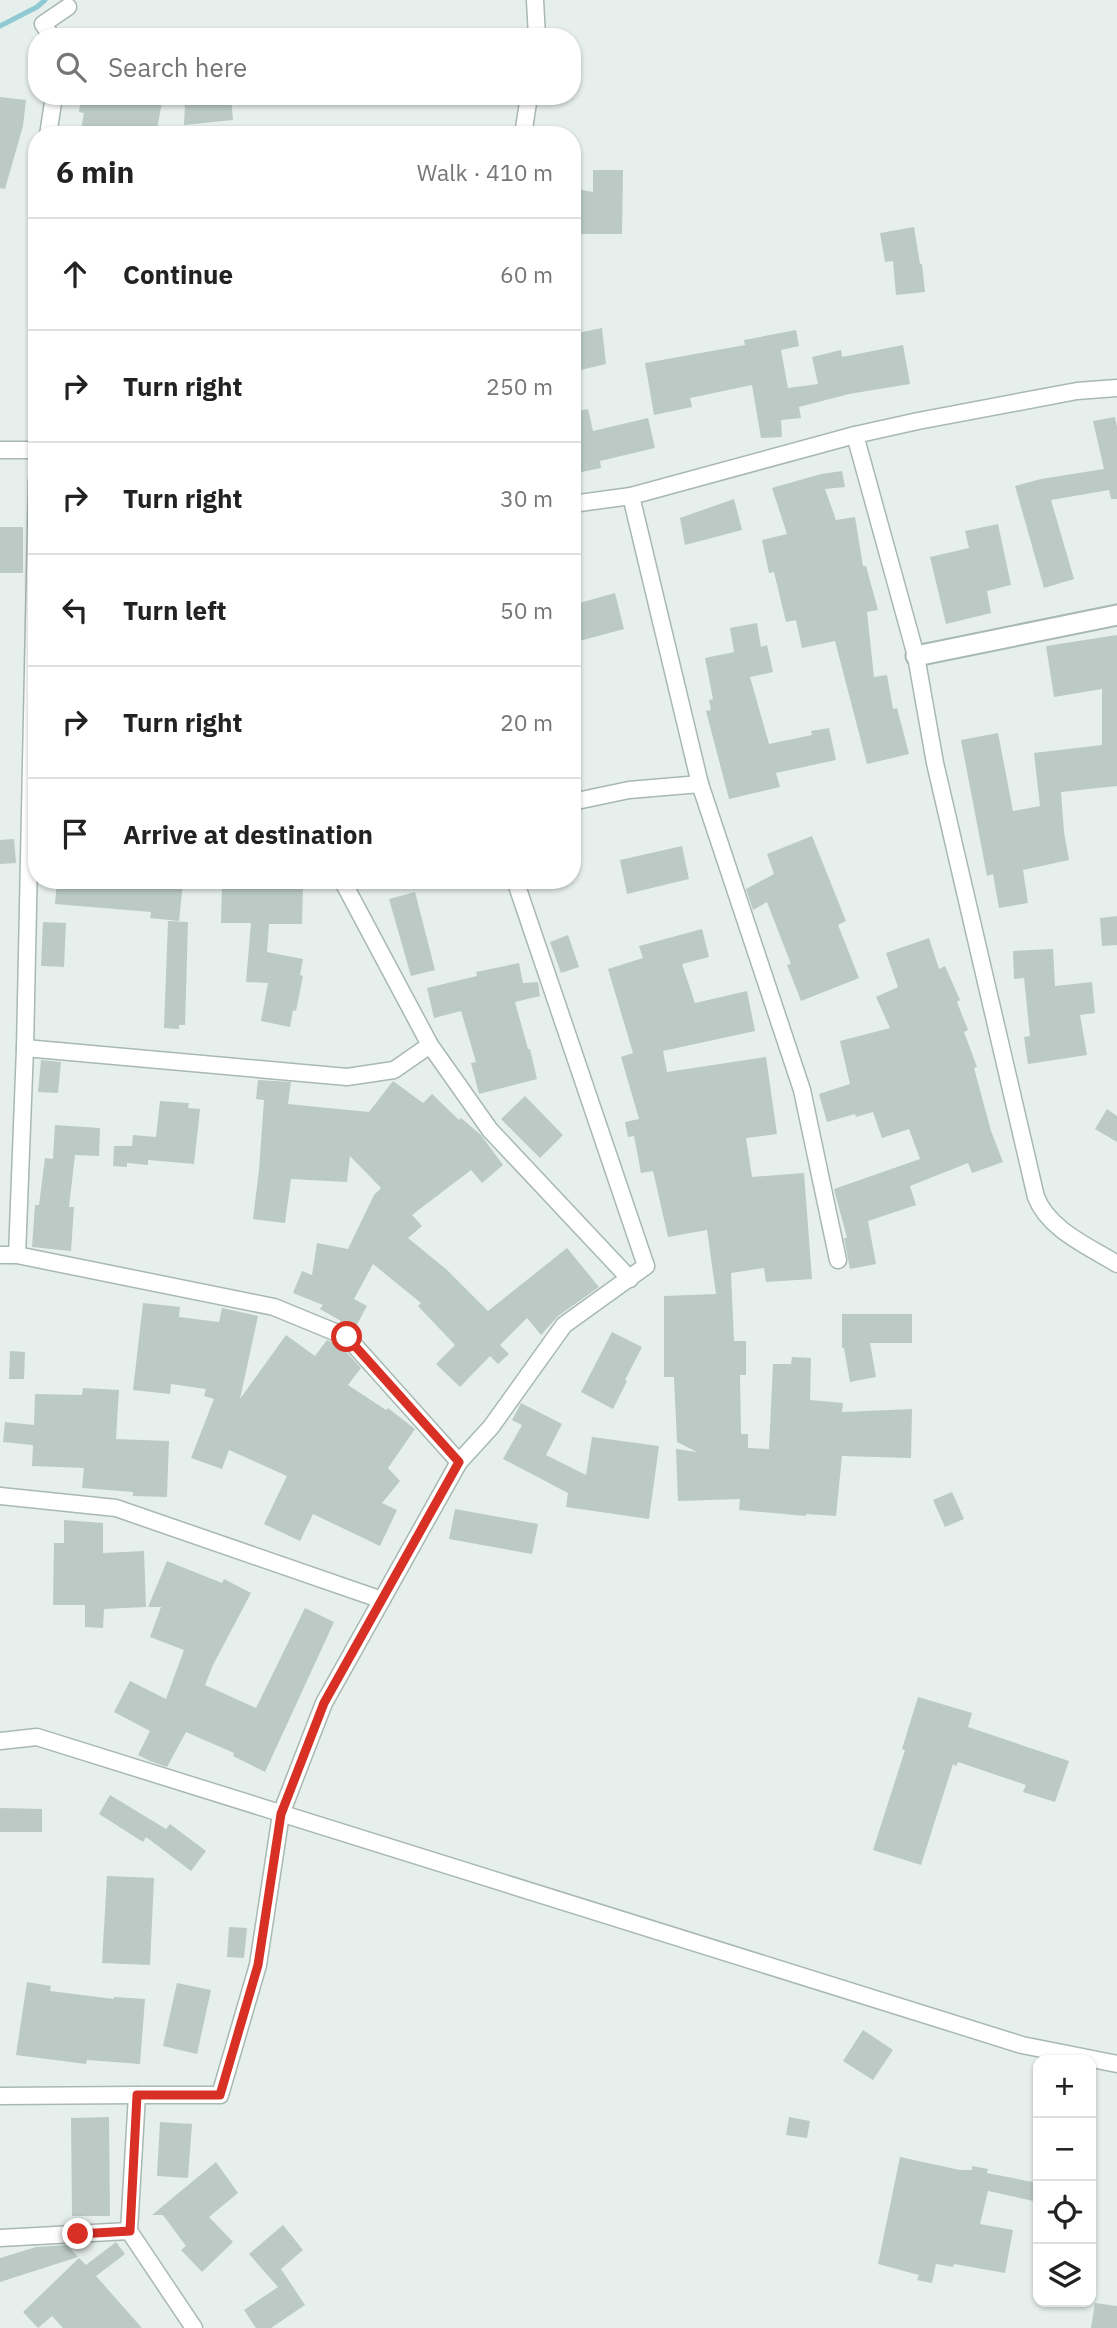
<!DOCTYPE html>
<html lang="en">
<head>
<meta charset="utf-8">
<style>
	:root { --surface:#fff; --page:#f6f6f6; --text:#222; --muted:#767676; --line:#e0e0e0 }
	body { margin:0; font-family:"IBM Plex Sans",sans-serif; background:var(--page); color:var(--text) }
	.controls { position:absolute; right:21px; bottom:21px; display:grid; overflow:hidden; border-radius:14px; box-shadow:0 2px 5px #0004 }
	.controls button { width:63px; height:63px; display:grid; place-items:center; padding:0; border:0; border-bottom:2px solid var(--line); background:var(--surface); color:var(--text); font:35px sans-serif }
	.stop { position:absolute; width:21px; height:21px; margin:-16px; border:5px solid #d93025; border-radius:50%; background:#fff }
	.stop.end { background:#d93025; border-color:#fff; box-shadow:0 2px 7px #0008 }
	.list { margin:0; padding:0; list-style:none }
	h2 { display:flex; justify-content:space-between; align-items:center; height:91px; margin:0; padding:0 28px; font-size:30px }
	h2 small { font-size:23px; font-weight:400; color:var(--muted) }
	.list li { display:grid; grid-template-columns:46px 1fr auto; gap:21px; align-items:center; box-sizing:border-box; height:112px; padding:0 28px; border-top:2px solid var(--line) }
	.list b { display:block; font-size:26px; white-space:nowrap }
	.list em { font-size:23px; font-style:normal; color:var(--muted) }
	.icon { flex:none; width:38px; height:38px; fill:none; stroke:currentColor; stroke-width:2; stroke-linecap:round; stroke-linejoin:round }
	.map { position:relative; flex:none; width:1117px; height:2328px; overflow:hidden }
	.search { position:absolute; background:var(--surface); box-shadow:0 2px 5px #0004; left:28px; top:28px; width:553px; height:77px; display:flex; align-items:center; gap:18px; box-sizing:border-box; padding:0 24px; border-radius:28px; color:var(--muted); font-size:26px }
	.panel { position:absolute; background:var(--surface); box-shadow:0 2px 5px #0004; left:28px; top:126px; width:553px; height:763px; border-radius:28px }
	.map>svg:first-child { display:block }
	.lines { fill:none; stroke-linecap:round; stroke-linejoin:round }
	.stream { stroke:#8ec9d4; stroke-width:5 }
	.building { fill:#bbcac4 }
	.minor-casing { stroke:#a8b8b2; stroke-width:19 }
	.tertiary-casing { stroke:#a8b8b2; stroke-width:23 }
	.minor { stroke:#fff; stroke-width:16 }
	.tertiary { stroke:#fff; stroke-width:19 }
	.route { stroke:#d93025; stroke-width:9 }
</style>
</head>
<body>
<div class="map">
<svg width="1117" height="2328" viewBox="0 0 1117 2328">
	<rect width="100%" height="100%" fill="#e6efeb"/>
	<g class="lines">
		<polyline class="stream" points="0,26 37,7 45,0"/>
	</g>
	<g class="building">
		<polygon points="81,96 163,96 156,135 80,135 84,113 79,112"/>
		<polygon points="0,97 26,100 23,126 5,189 0,188"/>
		<polygon points="231,97 233,120 184,125 185,104 212,105 211,99"/>
		<polygon points="593,170 623,170 622,234 572,234 572,188 593,192"/>
		<polygon points="914,227 920,264 922,264 925,292 896,295 893,261 885,262 880,233"/>
		<polygon points="602,328 606,364 572,372 572,334"/>
		<polygon points="796,330 799,346 781,350 788,388 818,384 812,357 841,350 842,357 903,345 910,384 849,394 799,407 801,418 781,420 782,437 761,438 752,385 690,398 692,407 654,415 645,363 745,345 744,340"/>
		<polygon points="588,409 593,431 648,418 655,448 600,461 601,468 572,474 572,412"/>
		<polygon points="1115,417 1117,427 1117,499 1111,499 1109,490 1051,500 1074,579 1044,588 1015,486 1041,479 1104,469 1093,421"/>
		<polygon points="842,471 845,487 825,489 836,520 855,517 863,566 866,566 878,610 867,612 874,677 887,675 893,709 897,708 909,754 867,764 835,641 802,648 796,620 786,622 774,572 769,573 762,540 787,534 772,488 821,474"/>
		<polygon points="734,499 742,530 685,545 680,518"/>
		<polygon points="998,524 1011,585 987,591 991,613 946,624 930,557 969,548 965,531"/>
		<rect x="0" y="527" width="23" height="46"/>
		<polygon points="615,593 624,629 572,643 572,605"/>
		<polygon points="757,623 761,647 767,645 773,672 750,677 769,744 812,735 811,731 829,728 836,760 776,773 780,787 729,799 706,711 711,710 709,700 713,699 705,658 734,652 730,628"/>
		<polygon points="1117,635 1117,786 1061,792 1064,832 1069,860 1023,870 1028,903 999,908 993,874 987,876 961,740 998,733 1013,811 1040,806 1034,753 1102,745 1102,689 1054,697 1046,646"/>
		<polygon points="812,836 846,921 838,925 859,978 801,1001 787,965 791,964 767,902 753,910 746,889 774,874 767,854"/>
		<polygon points="14,839 16,863 0,864 0,840"/>
		<polygon points="682,846 689,879 627,894 620,860"/>
		<polygon points="57,880 151,880 183,883 179,921 150,918 151,912 55,904"/>
		<polygon points="222,884 303,885 302,924 269,924 267,952 303,959 300,975 303,976 296,1011 293,1010 290,1027 261,1021 268,983 246,982 251,923 221,923"/>
		<polygon points="415,892 435,970 411,976 389,899"/>
		<polygon points="1117,916 1117,945 1102,946 1100,918"/>
		<polygon points="168,921 188,922 185,1025 179,1025 179,1029 164,1028"/>
		<polygon points="43,922 66,923 64,967 41,966"/>
		<polygon points="702,929 709,957 682,964 695,1003 747,991 755,1031 663,1051 667,1072 766,1057 777,1134 746,1138 752,1177 804,1173 812,1279 766,1282 764,1268 731,1273 734,1341 746,1341 746,1375 740,1375 741,1434 748,1434 748,1448 769,1449 773,1364 791,1364 792,1357 811,1358 810,1400 843,1403 842,1412 912,1409 911,1458 842,1456 836,1516 806,1514 806,1516 739,1510 740,1499 678,1501 676,1449 697,1452 677,1442 674,1377 664,1377 664,1296 716,1294 707,1230 668,1237 653,1171 641,1173 634,1136 628,1137 625,1122 639,1119 621,1057 633,1053 608,969 643,958 639,946"/>
		<polygon points="568,935 579,967 561,973 550,942"/>
		<polygon points="929,938 939,969 945,966 960,1000 957,1002 968,1030 964,1032 977,1067 974,1068 991,1131 1003,1162 972,1173 968,1163 910,1186 916,1205 868,1221 876,1264 850,1269 844,1238 847,1238 834,1189 920,1159 909,1129 882,1138 873,1112 856,1117 855,1114 827,1122 819,1094 850,1084 840,1041 890,1028 876,997 898,987 886,953"/>
		<polygon points="1053,949 1055,986 1092,982 1095,1013 1080,1015 1087,1055 1028,1064 1024,1037 1030,1036 1024,978 1014,979 1013,951"/>
		<polygon points="519,963 523,983 538,982 540,996 515,1002 528,1049 530,1049 537,1079 479,1094 471,1063 476,1062 461,1011 434,1018 427,988 477,976 476,972"/>
		<polygon points="41,1060 61,1062 58,1093 38,1092"/>
		<polygon points="258,1080 291,1082 288,1104 369,1112 393,1081 423,1103 432,1094 459,1120 461,1118 481,1135 503,1165 482,1183 471,1170 412,1215 422,1226 408,1238 447,1270 488,1311 567,1248 599,1287 558,1316 541,1335 527,1318 500,1345 509,1354 498,1364 490,1356 460,1387 436,1364 455,1345 418,1306 421,1303 373,1264 354,1299 367,1306 354,1330 339,1323 341,1321 320,1309 323,1305 293,1293 302,1271 312,1275 317,1243 348,1249 374,1195 381,1188 350,1156 347,1182 291,1179 285,1223 253,1219 259,1170 264,1100 256,1099"/>
		<polygon points="525,1096 563,1135 540,1158 501,1119"/>
		<polygon points="160,1101 189,1103 188,1108 200,1109 194,1164 148,1160 148,1165 127,1163 127,1167 113,1166 114,1146 132,1146 133,1135 156,1137"/>
		<polygon points="1107,1109 1117,1116 1117,1142 1095,1129"/>
		<polygon points="55,1125 100,1128 99,1156 75,1155 69,1207 74,1207 71,1251 32,1247 35,1205 39,1205 45,1158 53,1159"/>
		<polygon points="143,1303 180,1307 179,1317 219,1322 222,1308 258,1316 240,1399 286,1335 315,1356 327,1340 341,1346 361,1368 348,1385 386,1410 388,1408 415,1429 388,1468 400,1481 382,1503 397,1510 380,1546 313,1514 300,1541 264,1524 287,1476 229,1450 222,1469 191,1458 214,1399 204,1396 206,1389 171,1384 170,1394 133,1390"/>
		<polygon points="842,1314 912,1314 912,1343 870,1343 876,1377 850,1382 844,1348 842,1348"/>
		<polygon points="612,1332 642,1347 625,1380 627,1381 613,1409 581,1392"/>
		<polygon points="10,1351 25,1352 24,1379 9,1379"/>
		<polygon points="83,1388 119,1390 116,1439 169,1441 167,1497 133,1496 133,1492 82,1488 84,1468 32,1466 33,1445 3,1442 5,1422 34,1425 35,1394 82,1395"/>
		<polygon points="521,1403 562,1424 546,1455 586,1475 592,1437 659,1446 649,1519 566,1507 568,1493 503,1459 522,1425 512,1420"/>
		<polygon points="952,1492 964,1519 945,1527 933,1500"/>
		<polygon points="455,1509 538,1524 532,1554 449,1539"/>
		<polygon points="64,1520 103,1523 103,1553 144,1551 146,1607 104,1609 103,1628 85,1627 85,1605 53,1605 54,1543 64,1543"/>
		<polygon points="167,1561 222,1583 224,1579 251,1593 213,1665 205,1685 256,1708 305,1608 334,1622 265,1772 233,1756 234,1753 186,1732 167,1767 150,1761 138,1755 150,1731 114,1712 130,1681 166,1699 184,1650 150,1637 161,1607 148,1607"/>
		<polygon points="918,1697 972,1713 968,1727 1069,1761 1055,1802 1023,1792 1026,1785 958,1762 956,1766 953,1764 921,1865 873,1850 905,1750 902,1749"/>
		<polygon points="110,1795 166,1829 170,1824 206,1851 191,1871 146,1837 143,1842 99,1814"/>
		<polygon points="0,1808 42,1809 42,1832 0,1832"/>
		<polygon points="107,1876 154,1878 150,1965 102,1963"/>
		<polygon points="229,1927 247,1928 244,1958 227,1957"/>
		<polygon points="27,1982 51,1986 50,1991 114,1999 114,1997 145,1999 140,2064 87,2060 86,2064 16,2055"/>
		<polygon points="177,1983 211,1990 197,2054 163,2046"/>
		<polygon points="863,2030 893,2050 873,2080 843,2061"/>
		<polygon points="109,2117 110,2216 72,2216 71,2118"/>
		<polygon points="789,2117 810,2121 807,2138 786,2135"/>
		<polygon points="160,2122 192,2124 188,2178 157,2176"/>
		<polygon points="900,2157 960,2170 972,2170 972,2166 988,2169 987,2173 1038,2183 1038,2202 988,2191 980,2224 1013,2230 1005,2273 954,2264 953,2267 936,2264 932,2283 917,2280 919,2275 878,2264"/>
		<polygon points="216,2162 238,2193 209,2217 233,2242 202,2272 181,2250 186,2246 163,2215 152,2215"/>
		<polygon points="283,2225 303,2250 281,2269 305,2305 271,2328 256,2328 244,2310 278,2287 249,2254"/>
		<polygon points="116,2242 125,2254 96,2276 142,2328 63,2328 52,2316 38,2328 23,2312 79,2258 86,2265"/>
		<polygon points="67,2245 78,2257 0,2282 0,2258 36,2247"/>
		<polygon points="1095,2303 1117,2306 1117,2328 1091,2328"/>
	</g>
	<g class="lines">
		<defs>
			<g id="minor">
				<polyline points="535,0 537,37"/>
				<polyline points="52,37 43,24 68,7"/>
				<polyline points="48,135 54,96"/>
				<polyline points="523,135 529,96"/>
				<path d="M855,435L916,656L935,763L1036,1197C1049,1230 1088,1246 1117,1264"/>
				<polyline points="0,450 37,450"/>
				<polyline points="631,496 700,784"/>
				<polyline points="572,504 631,496 855,435 918,421 1077,391 1117,388"/>
				<polyline points="572,802 629,790 700,784 802,1090 838,1260"/>
				<polyline points="342,880 430,1045 490,1130 630,1279"/>
				<polyline points="25,1048 347,1077 394,1070 430,1045"/>
				<polyline points="0,1255 17,1255 274,1307 347,1337 459,1462"/>
				<polyline points="17,1255 25,1048 37,480"/>
				<polyline points="0,1496 116,1508 382,1600"/>
				<polyline points="0,1741 37,1737 1022,2045 1117,2064"/>
				<polyline points="0,2096 137,2095"/>
				<polyline points="0,2238 129,2231"/>
				<polyline points="194,2328 129,2231 137,2095 220,2095 258,1965 281,1814 324,1703 459,1462 491,1427 564,1325 646,1266 515,880"/>
			</g>
			<polyline id="tertiary" points="916,656 1117,615"/>
		</defs>
		<use href="#minor" class="minor-casing"/>
		<use href="#tertiary" class="tertiary-casing"/>
		<use href="#minor" class="minor"/>
		<use href="#tertiary" class="tertiary"/>
	</g>
	<g class="lines">
		<polyline class="route" points="78,2234 130,2231 137,2095 220,2095 258,1965 281,1814 324,1703 459,1462 347,1337"/>
	</g>
</svg>
<div class="controls">
<button>+</button>
<button>−</button>
<button><svg class="icon" aria-label="locate" viewBox="0 0 24 24"><circle cx="12" cy="12" r="6"/><path d="M12 2v4M12 18v4M2 12h4M18 12h4"/></svg></button>
<button><svg class="icon" aria-label="layers" viewBox="0 0 24 24"><path d="M12 4l9 5-9 5-9-5zM3 14l9 5 9-5"/></svg></button>
</div>
<div class="stop" style="left:347px;top:1337px"></div>
<div class="stop end" style="left:78px;top:2234px"></div>
<div class="search"><svg class="icon" aria-label="search" viewBox="0 0 24 24"><circle cx="10" cy="10" r="6"/><path d="M15 15l6 6"/></svg>Search here</div>
<section class="panel">
<h2>6 min<small>Walk · 410 m</small></h2>
<ul class="list">
<li><svg class="icon" aria-label="ahead" viewBox="0 0 24 24"><path d="M12 20V5M6 11l6-6 6 6"/></svg><div><b>Continue</b></div><em>60 m</em></li>
<li><svg class="icon" aria-label="right" viewBox="0 0 24 24"><path d="M7 20v-9h11M14 6l5 5-5 5"/></svg><div><b>Turn right</b></div><em>250 m</em></li>
<li><svg class="icon" aria-label="right" viewBox="0 0 24 24"><path d="M7 20v-9h11M14 6l5 5-5 5"/></svg><div><b>Turn right</b></div><em>30 m</em></li>
<li><svg class="icon" aria-label="left" viewBox="0 0 24 24"><path d="M17 20v-9H6M10 6l-5 5 5 5"/></svg><div><b>Turn left</b></div><em>50 m</em></li>
<li><svg class="icon" aria-label="right" viewBox="0 0 24 24"><path d="M7 20v-9h11M14 6l5 5-5 5"/></svg><div><b>Turn right</b></div><em>20 m</em></li>
<li><svg class="icon" aria-label="arrive" viewBox="0 0 24 24"><path d="M6 21V4h12l-3 4 3 4H6"/></svg><div><b>Arrive at destination</b></div></li>
</ul>
</section>
</div>
</body>
</html>
